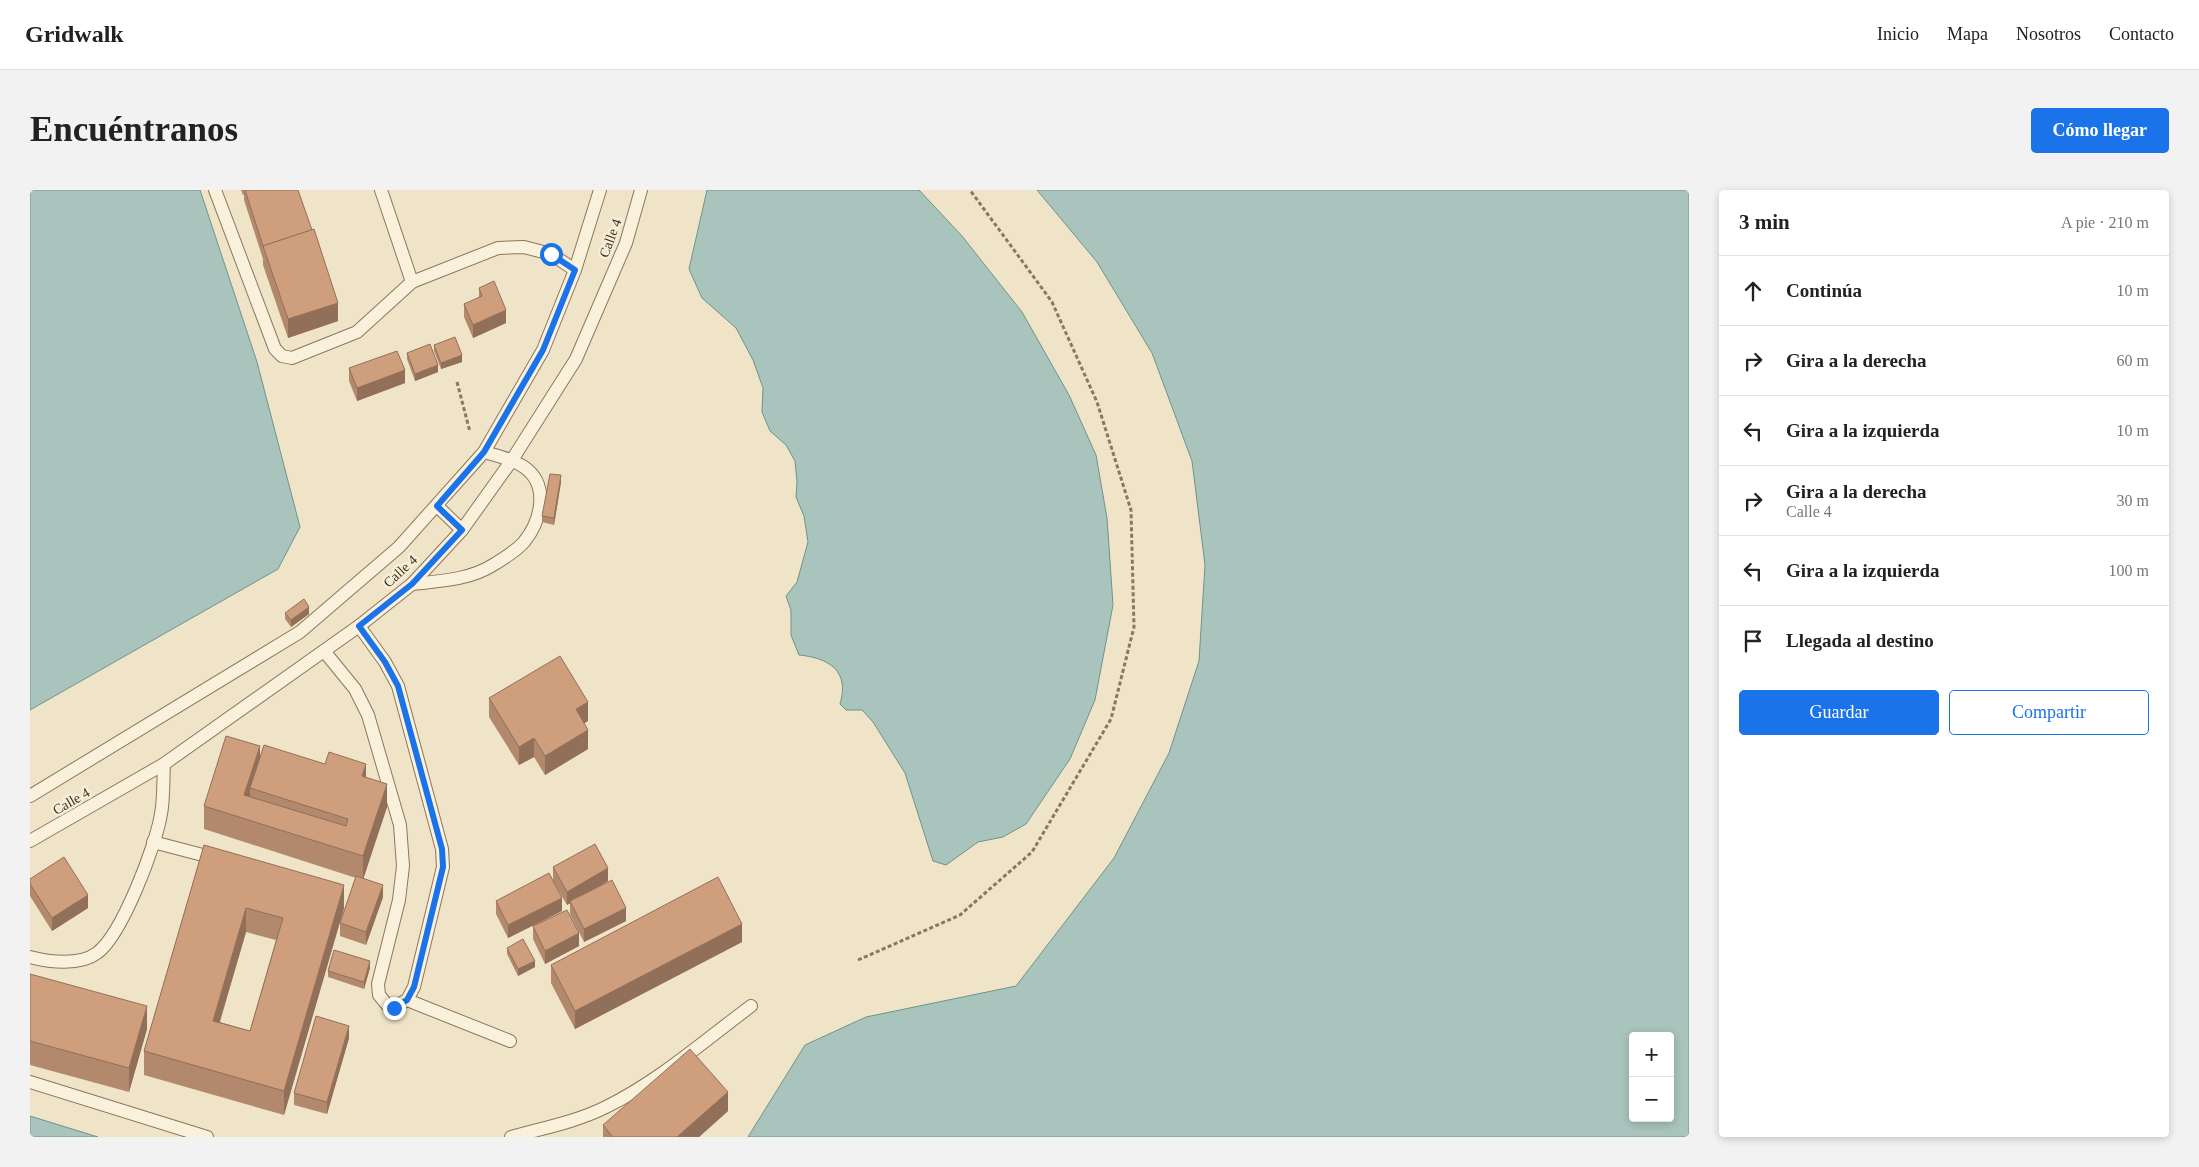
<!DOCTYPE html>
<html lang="es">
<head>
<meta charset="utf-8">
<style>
	:root { --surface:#fff; --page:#f2f2f2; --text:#222; --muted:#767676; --line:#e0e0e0; --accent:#1a73e8 }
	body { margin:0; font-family:Georgia,serif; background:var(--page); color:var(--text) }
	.controls { position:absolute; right:15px; bottom:15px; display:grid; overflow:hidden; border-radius:5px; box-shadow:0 2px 8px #0003 }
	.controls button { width:45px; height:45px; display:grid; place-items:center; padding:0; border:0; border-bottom:1px solid var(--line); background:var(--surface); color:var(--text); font:25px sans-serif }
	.stop { position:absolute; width:15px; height:15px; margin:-11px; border:4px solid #1a73e8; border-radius:50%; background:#fff }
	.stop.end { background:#1a73e8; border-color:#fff; box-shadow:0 1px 5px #0008 }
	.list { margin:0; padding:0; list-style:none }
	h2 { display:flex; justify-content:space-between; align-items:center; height:65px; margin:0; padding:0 20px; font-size:21px }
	h2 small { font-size:16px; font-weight:400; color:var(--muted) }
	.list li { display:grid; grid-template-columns:32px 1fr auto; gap:15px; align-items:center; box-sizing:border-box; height:70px; padding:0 20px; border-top:1px solid var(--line) }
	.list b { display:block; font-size:19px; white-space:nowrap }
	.list p { margin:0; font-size:16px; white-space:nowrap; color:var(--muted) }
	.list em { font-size:16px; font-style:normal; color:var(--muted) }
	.actions { display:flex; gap:10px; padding:15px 20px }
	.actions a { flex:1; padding:11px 0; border:1px solid var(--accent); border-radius:5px; text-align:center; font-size:18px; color:var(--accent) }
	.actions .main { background:var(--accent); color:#fff }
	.icon { flex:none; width:28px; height:28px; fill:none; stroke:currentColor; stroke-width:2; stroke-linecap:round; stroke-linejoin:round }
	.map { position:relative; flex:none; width:1659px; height:947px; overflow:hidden; border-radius:5px }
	header { display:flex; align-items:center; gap:30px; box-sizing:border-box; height:70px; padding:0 25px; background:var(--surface); border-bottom:1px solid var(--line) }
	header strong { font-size:24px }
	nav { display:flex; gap:28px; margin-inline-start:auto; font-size:18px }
	.intro { display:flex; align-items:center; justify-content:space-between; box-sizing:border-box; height:120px; padding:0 30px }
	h1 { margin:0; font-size:35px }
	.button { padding:12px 22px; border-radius:5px; background:var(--accent); color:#fff; font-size:18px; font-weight:700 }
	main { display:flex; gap:30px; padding:0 30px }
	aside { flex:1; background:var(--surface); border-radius:5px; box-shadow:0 2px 8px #0003 }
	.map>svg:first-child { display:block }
	.water { fill:#a9c4bc; stroke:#6f938a; fill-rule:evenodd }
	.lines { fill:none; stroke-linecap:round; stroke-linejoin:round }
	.service-casing { stroke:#8d765c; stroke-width:14 }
	.path { stroke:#8d765c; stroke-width:3; stroke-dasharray:4 2.5; stroke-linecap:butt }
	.service { stroke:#faf1dc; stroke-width:12 }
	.wall { fill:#b2896c; fill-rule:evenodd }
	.shaded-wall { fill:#916f58 }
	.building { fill:#cf9f7d; stroke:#916f58; fill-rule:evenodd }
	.route { stroke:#1a73e8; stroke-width:6 }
	.labels { text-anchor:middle; stroke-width:5; stroke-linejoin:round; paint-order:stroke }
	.street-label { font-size:14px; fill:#3d2e20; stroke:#f7eed8 }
</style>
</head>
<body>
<header>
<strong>Gridwalk</strong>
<nav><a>Inicio</a><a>Mapa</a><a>Nosotros</a><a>Contacto</a></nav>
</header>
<div class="intro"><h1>Encuéntranos</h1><a class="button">Cómo llegar</a></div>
<main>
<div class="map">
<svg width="1659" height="947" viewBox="0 0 1659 947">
	<rect width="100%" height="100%" fill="#f0e4c8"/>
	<g class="water">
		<polygon points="0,0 170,0 227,172 270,337 248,379 0,520"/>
		<path d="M677,0H889L932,46L992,122L1039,205L1066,265L1077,328L1083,415L1065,510L1040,569L996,634L973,647L948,652L916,675L903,671L875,583L843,532L832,520H816L810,514C820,481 799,468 769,465L761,445V420L756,406L767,392L778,352L774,326L766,307L767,292L765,271L756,255L740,241L732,222L733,198L723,170L706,138L672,108L659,79Z"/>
		<path d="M1007,0H1659V947H718L775,855L836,827L986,796L1084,668L1139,563L1169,471L1175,375L1162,271L1122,163L1067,72ZM1603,846H1640V928H1603Z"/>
		<polygon points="0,926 68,947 0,947"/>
	</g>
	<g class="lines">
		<defs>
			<g id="service">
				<polyline points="185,0 245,159 252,166 262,168 327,142 382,92 468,58 494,57 521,64 545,80"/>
				<polyline points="351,0 382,92"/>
				<polyline points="407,316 432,340"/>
				<path d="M382,394C410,391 439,390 463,375C473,369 487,360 494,352C511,331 520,295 494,277C482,269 468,266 454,262"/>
				<polyline points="294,461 325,499 338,525 370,635 373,676 369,710 348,794 349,805 358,816 364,817 377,810 384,797 413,677 412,659 368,496 355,472 329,436"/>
				<polyline points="0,606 270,442 369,357 454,262 513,160 545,80 570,0"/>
				<polyline points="0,651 134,574 329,436 382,394 432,340 482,270 546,169 596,53 611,0"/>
				<polyline points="123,652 188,669"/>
				<path d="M0,767C19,772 50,776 67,763C92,745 126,655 131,624C134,608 133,590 134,574"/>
				<polyline points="377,810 480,851"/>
				<polyline points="0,892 177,947"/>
				<path d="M481,947C513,938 546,932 576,917C629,891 674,851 721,816"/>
			</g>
		</defs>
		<use href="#service" class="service-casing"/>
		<g class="path">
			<polyline points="427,192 440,242"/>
			<polyline points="828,770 930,725 1002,662 1081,529 1104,437 1101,320 1067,212 1022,112 940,0"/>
		</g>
		<use href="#service" class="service"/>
	</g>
	<g class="wall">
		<polygon points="211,0 268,0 308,131 258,148 233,75 233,69 214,10 214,5 213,5"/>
		<polygon points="449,98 476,133 443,148 434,127 434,114 449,108"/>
		<polygon points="404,155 432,172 411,179 404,161"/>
		<polygon points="377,163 408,182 385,191 377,169"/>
		<polygon points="319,178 375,193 327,211 319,191"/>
		<polygon points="531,292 524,335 512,332 512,326"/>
		<polygon points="255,423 279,424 261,437 255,429"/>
		<polygon points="459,508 558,531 554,533 558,559 515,585 504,567 489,575 459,527"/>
		<polygon points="230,568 336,587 357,617 333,688 353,707 336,755 310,746 310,733 326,688 174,639 174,616"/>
		<path d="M174,655L314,718L254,925L114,885V861ZM216,742L246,750L220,841L190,832Z"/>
		<polygon points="523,677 578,691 568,697 596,731 554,752 540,724 540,713 537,715 523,691 532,721 478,748 466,724 466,711 523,690"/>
		<polygon points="0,689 58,718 22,741 0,706"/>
		<polygon points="503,736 549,756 515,774 503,749"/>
		<polygon points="712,752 545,839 521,793 521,775"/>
		<polygon points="477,758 505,777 488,786 477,764"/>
		<polygon points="340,778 334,799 298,787 298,781"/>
		<polygon points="0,784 117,839 99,902 0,875"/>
		<polygon points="319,848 297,924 264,915 264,903"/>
		<polygon points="698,921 669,947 573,947 573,935"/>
	</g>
	<g class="shaded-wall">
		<polygon points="308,113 308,131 258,148 258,129"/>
		<polygon points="476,120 476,133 443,148 443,135"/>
		<polygon points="432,165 432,172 411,179 411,173"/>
		<polygon points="408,175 408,182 385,191 385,184"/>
		<polygon points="375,180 375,193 327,211 327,198"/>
		<polygon points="531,285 531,292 524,335 524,328"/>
		<polygon points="279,417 279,424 261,437 261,430"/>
		<polygon points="558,512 558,531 546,538 546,519"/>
		<polygon points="558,540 558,559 515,585 515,566"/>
		<polygon points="504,548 504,567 489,575 489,557"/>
		<polygon points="230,556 230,580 220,598 220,610 214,605"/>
		<polygon points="336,574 336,598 332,586"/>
		<polygon points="357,594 357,617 333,690 333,666"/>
		<polygon points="578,678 578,691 537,715 537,702"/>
		<polygon points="314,695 314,718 254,925 254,901"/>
		<polygon points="353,695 353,707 336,755 336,742"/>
		<polygon points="58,705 58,718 22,741 22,728"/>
		<polygon points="532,708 532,721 478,748 478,735"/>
		<polygon points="216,718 216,742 183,854 183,831"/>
		<polygon points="596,718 596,731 554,752 554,739"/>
		<polygon points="712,734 712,752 545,839 545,821"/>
		<polygon points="549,743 549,756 515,774 515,761"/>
		<polygon points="340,771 340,778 334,799 334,792"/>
		<polygon points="505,771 505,777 488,786 488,779"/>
		<polygon points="117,816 117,839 99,902 99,878"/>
		<polygon points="319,836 319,848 297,924 297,912"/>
		<polygon points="698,902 698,921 669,947 647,947"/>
	</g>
	<g class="building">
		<polygon points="215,0 268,0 282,40 233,56"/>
		<polygon points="284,39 308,113 258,129 233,56"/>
		<polygon points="464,91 476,120 443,135 434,114 452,106 449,98"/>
		<polygon points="425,147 432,165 411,173 404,155"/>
		<polygon points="400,154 408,175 385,184 377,163"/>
		<polygon points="367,161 375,180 327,198 319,178"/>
		<polygon points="520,284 531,285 524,328 512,326"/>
		<polygon points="274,409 279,417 261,430 255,423"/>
		<polygon points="530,466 558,512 546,519 558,540 515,566 504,548 489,557 459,508"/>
		<polygon points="196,546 230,556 214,605 316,636 318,629 220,598 234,555 295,574 299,562 336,574 332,586 357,594 333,666 174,616"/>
		<polygon points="565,654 578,678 537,702 523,677"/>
		<path d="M174,655L314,695L254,901L114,861ZM216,718L253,728L220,841L183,831Z"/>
		<polygon points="34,667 58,705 22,728 0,694 0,689"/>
		<polygon points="519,683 532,708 478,735 466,711"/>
		<polygon points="326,686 353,695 336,742 310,733"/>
		<polygon points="688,687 712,734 545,821 521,775"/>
		<polygon points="582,690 596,718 554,739 540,711"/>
		<polygon points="537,720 549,743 515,761 503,736"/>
		<polygon points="493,749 505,771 488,779 477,758"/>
		<polygon points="304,760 340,771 334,792 298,781"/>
		<polygon points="0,784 117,816 99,878 0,851"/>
		<polygon points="286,826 319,836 297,912 264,903"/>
		<polygon points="660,859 698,902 647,947 583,947 573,935"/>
	</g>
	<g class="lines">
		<polyline class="route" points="364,818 377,810 384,797 413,677 412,659 368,496 355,472 329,436 382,394 432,340 407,316 454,262 513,160 545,80 521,64"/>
	</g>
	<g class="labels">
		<g class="street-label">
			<text transform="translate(580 48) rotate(-70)" y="5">Calle 4</text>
			<text transform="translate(370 381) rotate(-43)" y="5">Calle 4</text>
			<text transform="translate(41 611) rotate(-30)" y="5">Calle 4</text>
		</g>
	</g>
</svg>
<div class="controls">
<button>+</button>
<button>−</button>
</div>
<div class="stop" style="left:521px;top:64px"></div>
<div class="stop end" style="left:364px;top:818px"></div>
</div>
<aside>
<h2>3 min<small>A pie · 210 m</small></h2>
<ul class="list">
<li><svg class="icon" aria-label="ahead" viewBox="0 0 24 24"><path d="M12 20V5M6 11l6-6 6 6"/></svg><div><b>Continúa</b></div><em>10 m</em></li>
<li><svg class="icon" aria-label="right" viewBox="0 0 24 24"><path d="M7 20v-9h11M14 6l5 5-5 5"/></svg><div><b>Gira a la derecha</b></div><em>60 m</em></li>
<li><svg class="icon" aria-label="left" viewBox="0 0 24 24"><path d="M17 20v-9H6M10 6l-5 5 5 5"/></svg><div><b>Gira a la izquierda</b></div><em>10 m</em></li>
<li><svg class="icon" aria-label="right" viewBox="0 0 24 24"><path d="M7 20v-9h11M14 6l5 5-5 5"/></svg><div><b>Gira a la derecha</b><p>Calle 4</p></div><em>30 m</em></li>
<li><svg class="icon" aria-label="left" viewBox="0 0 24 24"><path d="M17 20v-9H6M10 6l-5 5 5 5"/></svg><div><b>Gira a la izquierda</b></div><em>100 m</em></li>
<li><svg class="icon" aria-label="arrive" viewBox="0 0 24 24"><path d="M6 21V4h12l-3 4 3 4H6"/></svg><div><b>Llegada al destino</b></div></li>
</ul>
<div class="actions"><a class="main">Guardar</a><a>Compartir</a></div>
</aside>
</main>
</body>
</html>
